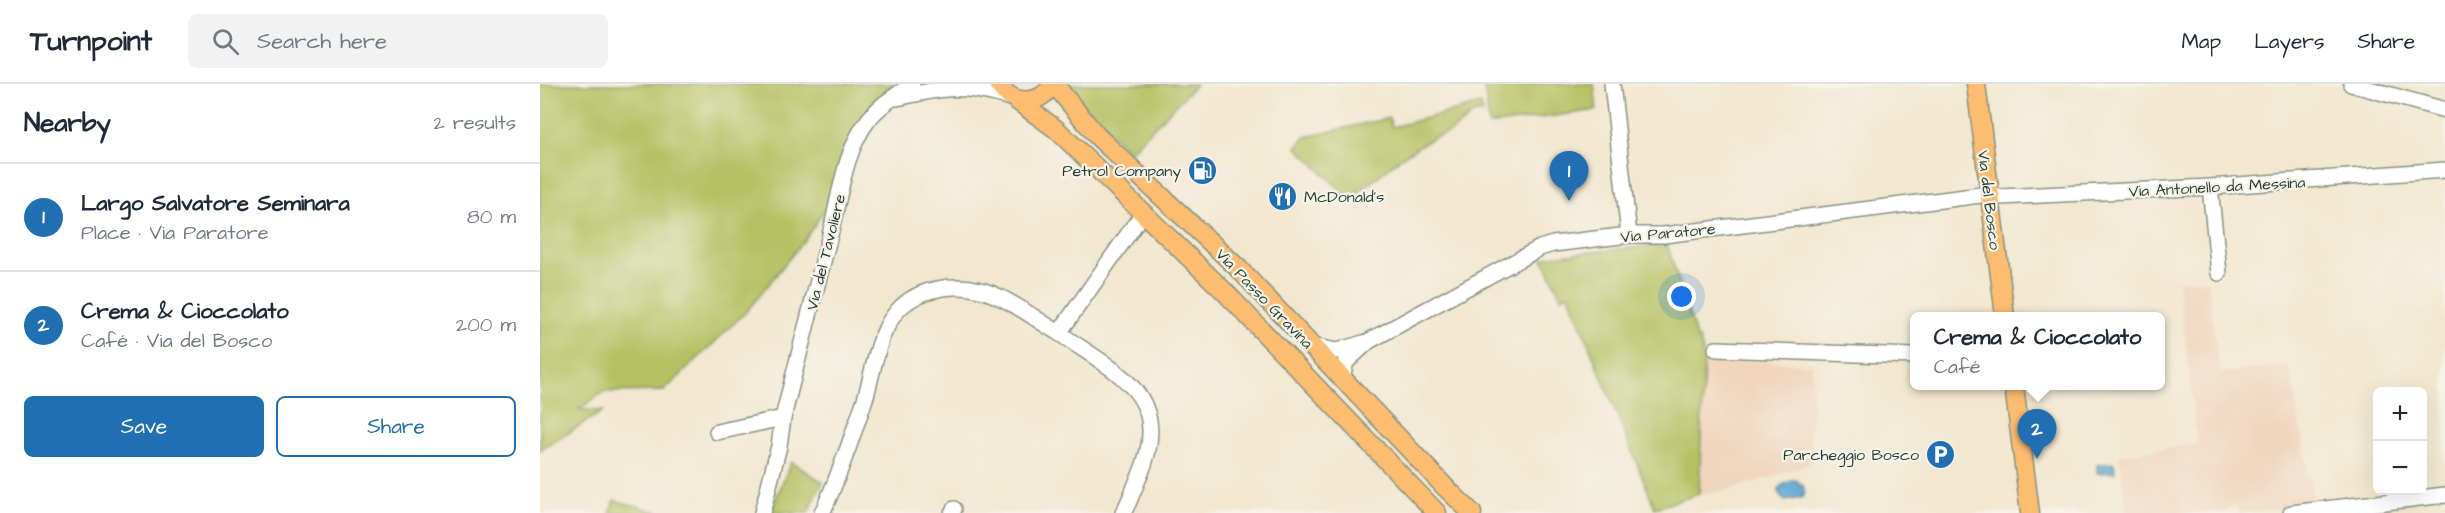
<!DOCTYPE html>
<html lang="en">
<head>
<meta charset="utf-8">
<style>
	:root { --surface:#fff; --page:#f2f2f3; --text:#1f2937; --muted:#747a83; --line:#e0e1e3; --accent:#1f6fb2 }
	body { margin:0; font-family:"Architects Daughter",sans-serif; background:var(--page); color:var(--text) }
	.controls { position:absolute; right:18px; bottom:18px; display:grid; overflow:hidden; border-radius:9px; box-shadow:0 6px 24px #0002 }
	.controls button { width:54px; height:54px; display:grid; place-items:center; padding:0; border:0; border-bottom:2px solid var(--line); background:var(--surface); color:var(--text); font:30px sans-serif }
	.you { position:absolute; left:1142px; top:213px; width:21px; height:21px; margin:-15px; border:4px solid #fff; border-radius:50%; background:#1a73e8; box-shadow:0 0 0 9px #1a73e833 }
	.badge { display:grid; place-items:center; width:39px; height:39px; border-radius:50%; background:var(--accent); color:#fff; font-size:20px; font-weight:700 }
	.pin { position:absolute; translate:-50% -50px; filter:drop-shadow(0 2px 3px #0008) }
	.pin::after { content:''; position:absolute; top:32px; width:21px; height:18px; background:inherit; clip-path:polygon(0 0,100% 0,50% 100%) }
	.popup { position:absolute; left:1370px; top:228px; width:255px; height:78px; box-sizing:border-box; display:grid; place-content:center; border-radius:9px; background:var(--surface); filter:drop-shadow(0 2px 4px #0005); font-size:20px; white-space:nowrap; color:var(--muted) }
	.popup b { font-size:22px; color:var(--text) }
	.popup::after { content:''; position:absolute; left:50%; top:100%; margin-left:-12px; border:12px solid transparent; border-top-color:var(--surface) }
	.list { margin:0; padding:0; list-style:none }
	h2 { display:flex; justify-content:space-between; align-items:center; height:78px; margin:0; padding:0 24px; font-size:26px }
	h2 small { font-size:20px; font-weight:400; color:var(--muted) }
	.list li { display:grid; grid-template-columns:39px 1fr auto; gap:18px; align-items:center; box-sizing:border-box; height:108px; padding:0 24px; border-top:2px solid var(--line) }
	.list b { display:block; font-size:22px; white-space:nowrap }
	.list p { margin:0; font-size:20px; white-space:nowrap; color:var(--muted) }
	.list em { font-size:20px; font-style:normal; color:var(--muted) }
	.actions { display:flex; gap:12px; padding:18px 24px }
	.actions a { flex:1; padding:14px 0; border:2px solid var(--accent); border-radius:9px; text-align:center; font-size:21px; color:var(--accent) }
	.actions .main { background:var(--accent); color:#fff }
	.icon { flex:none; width:33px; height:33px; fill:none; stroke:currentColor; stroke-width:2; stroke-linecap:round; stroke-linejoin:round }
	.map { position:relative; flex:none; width:1905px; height:429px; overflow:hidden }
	header { display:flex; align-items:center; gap:36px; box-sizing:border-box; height:84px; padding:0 30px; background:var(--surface); border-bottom:2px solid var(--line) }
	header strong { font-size:28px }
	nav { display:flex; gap:33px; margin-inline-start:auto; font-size:21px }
	.search { width:420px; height:54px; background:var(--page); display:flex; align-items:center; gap:15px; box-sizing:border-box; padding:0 21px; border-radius:9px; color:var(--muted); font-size:22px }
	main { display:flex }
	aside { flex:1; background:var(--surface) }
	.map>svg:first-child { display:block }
	.built { fill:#f1d5bd }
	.green { fill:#b5c163; stroke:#6a7f4c; stroke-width:1.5 }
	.water { fill:#5ca8d5; stroke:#3e7284; stroke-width:1.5 }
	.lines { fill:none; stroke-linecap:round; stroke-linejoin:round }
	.minor-casing { stroke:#889282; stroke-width:18 }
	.major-casing { stroke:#889282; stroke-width:21 }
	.minor { stroke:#fff; stroke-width:15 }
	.major { stroke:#fcbd6f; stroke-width:18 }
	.labels { text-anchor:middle; stroke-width:4.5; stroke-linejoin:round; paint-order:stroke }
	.poi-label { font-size:16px; fill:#1f3d34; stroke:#f7f3e8; text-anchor:end }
	.street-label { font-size:16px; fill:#1f3d34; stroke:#f7f3e8 }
</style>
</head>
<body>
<header>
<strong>Turnpoint</strong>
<div class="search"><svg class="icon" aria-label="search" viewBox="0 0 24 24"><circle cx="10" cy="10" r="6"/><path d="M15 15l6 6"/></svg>Search here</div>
<nav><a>Map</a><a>Layers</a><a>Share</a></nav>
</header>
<main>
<aside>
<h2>Nearby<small>2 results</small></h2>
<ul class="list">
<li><span class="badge">1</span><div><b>Largo Salvatore Seminara</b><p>Place · Via Paratore</p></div><em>80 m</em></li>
<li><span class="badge">2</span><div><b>Crema &amp; Cioccolato</b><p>Café · Via del Bosco</p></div><em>200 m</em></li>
</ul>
<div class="actions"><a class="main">Save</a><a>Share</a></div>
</aside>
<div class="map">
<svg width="1905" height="429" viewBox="0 0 1905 429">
	<rect width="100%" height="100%" fill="#f7f3e8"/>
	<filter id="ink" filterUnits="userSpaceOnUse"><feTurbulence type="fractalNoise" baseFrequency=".0167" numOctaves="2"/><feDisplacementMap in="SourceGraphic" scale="12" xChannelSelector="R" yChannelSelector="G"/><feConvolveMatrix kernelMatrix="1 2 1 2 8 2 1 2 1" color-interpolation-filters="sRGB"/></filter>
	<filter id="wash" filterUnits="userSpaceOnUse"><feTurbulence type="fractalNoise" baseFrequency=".008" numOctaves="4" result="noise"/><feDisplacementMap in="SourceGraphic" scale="24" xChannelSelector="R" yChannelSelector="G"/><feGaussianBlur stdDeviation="1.35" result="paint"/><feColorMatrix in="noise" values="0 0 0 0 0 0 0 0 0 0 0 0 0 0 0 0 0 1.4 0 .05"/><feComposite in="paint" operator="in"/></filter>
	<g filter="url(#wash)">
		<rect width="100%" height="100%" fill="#f2e7cf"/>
		<g class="built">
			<polygon points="1638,196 1668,197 1680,289 1749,281 1774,420 1701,429 1696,422 1687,423 1687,429 1586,429 1579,371 1657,360"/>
			<polygon points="1164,274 1273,280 1270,379 1229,394 1179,408 1159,410"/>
		</g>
		<g class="green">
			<polygon points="0,0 354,0 337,14 325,30 303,78 290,118 265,155 206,228 124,307 64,308 39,325 63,327 0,367"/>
			<polygon points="527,0 656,0 590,68 531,9"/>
			<polygon points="944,0 1054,0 1057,26 949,41"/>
			<polygon points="941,20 943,29 935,29 911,48 892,54 862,73 810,115 756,63 766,53 849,34 852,43"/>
			<polygon points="1127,160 1157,255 1160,255 1164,274 1159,410 1115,424 1028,210 1021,213 1003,175 1010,172"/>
			<polygon points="251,378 283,398 268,429 230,429"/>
			<polygon points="74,416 122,429 70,429"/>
		</g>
		<g class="water">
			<polygon points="1574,379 1575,388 1557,389 1557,381"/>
			<path d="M1253,396L1258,397L1261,402L1263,401L1265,409L1261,414L1245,417L1240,412C1235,399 1247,401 1253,396Z"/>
		</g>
	</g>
	<g filter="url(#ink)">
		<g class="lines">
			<defs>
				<g id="minor">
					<polyline points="1072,0 1089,151"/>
					<polyline points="1811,0 1905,26"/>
					<path d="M357,14C408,3 420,0 471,14"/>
					<polyline points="1670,103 1679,189"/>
					<path d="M519,249C576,289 634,310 600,391C594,404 590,417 583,429"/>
					<polyline points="772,262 797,267 823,259"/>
					<polyline points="1176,265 1374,272"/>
					<polyline points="805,296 803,289 806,278 829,257 1000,164 1013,160 1089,151 1124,151 1449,110 1460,113 1670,103 1905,86"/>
					<polyline points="177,348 243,334"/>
					<path d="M222,429L239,362L243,334C258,273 274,212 290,151C300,113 304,67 329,35C340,20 358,11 372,0"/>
					<path d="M282,429C299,393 311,356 324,318C334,288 337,245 362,222C383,203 417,199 444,207C470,215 495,235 519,249L603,129"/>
					<polyline points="412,429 414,425"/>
					<polyline points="1751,429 1905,411"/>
				</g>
				<g id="major">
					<path d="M458,0C472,22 500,22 513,0"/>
					<polyline points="517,0 519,6 557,52 699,185 905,403 932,429"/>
					<polyline points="1436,0 1465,232"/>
					<polyline points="476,16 516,45 684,207 897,429"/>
					<polyline points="1474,302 1490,429"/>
				</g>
			</defs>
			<use href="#minor" class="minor-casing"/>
			<use href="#major" class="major-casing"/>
			<use href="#minor" class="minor"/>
			<use href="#major" class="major"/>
		</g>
	</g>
	<defs>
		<symbol id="fuel-disc" viewBox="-11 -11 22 22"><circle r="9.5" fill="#1f6fb2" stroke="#f7f3e8"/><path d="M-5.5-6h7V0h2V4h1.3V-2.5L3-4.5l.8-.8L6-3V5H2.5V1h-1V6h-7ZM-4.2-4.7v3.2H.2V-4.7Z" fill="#fff"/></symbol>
		<symbol id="restaurant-disc" viewBox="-11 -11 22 22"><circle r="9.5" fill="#1f6fb2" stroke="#f7f3e8"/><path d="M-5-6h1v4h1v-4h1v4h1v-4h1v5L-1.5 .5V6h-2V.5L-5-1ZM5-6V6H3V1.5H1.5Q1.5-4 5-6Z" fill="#fff"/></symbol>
		<symbol id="parking-disc" viewBox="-11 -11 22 22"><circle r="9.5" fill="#1f6fb2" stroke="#f7f3e8"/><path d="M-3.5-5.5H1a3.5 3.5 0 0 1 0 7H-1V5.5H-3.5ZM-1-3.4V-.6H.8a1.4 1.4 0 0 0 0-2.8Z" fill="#fff"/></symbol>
	</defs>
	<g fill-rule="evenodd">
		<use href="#fuel-disc" x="646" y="70" width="33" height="33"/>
		<use href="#restaurant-disc" x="726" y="96" width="33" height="33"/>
		<use href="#parking-disc" x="1384" y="354" width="33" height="33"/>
	</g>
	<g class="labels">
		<g class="poi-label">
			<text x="641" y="92">Petrol Company</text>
			<text x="764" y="118" text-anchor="start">McDonald's</text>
			<text x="1379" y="376">Parcheggio Bosco</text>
		</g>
		<g class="street-label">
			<text transform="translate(1677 102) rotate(-3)" y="6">Via Antonello da Messina</text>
			<text transform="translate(1450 116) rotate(83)" y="6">Via del Bosco</text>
			<text transform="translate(1128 148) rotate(-5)" y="6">Via Paratore</text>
			<text transform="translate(285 168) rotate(-76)" y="6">Via del Tavoliere</text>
			<text transform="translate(725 214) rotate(46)" y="6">Via Passo Gravina</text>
		</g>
	</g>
</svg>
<div class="controls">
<button>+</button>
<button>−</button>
</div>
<div class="you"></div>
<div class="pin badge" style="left:1029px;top:117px">1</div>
<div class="pin badge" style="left:1497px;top:375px">2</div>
<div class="popup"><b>Crema &amp; Cioccolato</b>Café</div>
</div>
</main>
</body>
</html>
